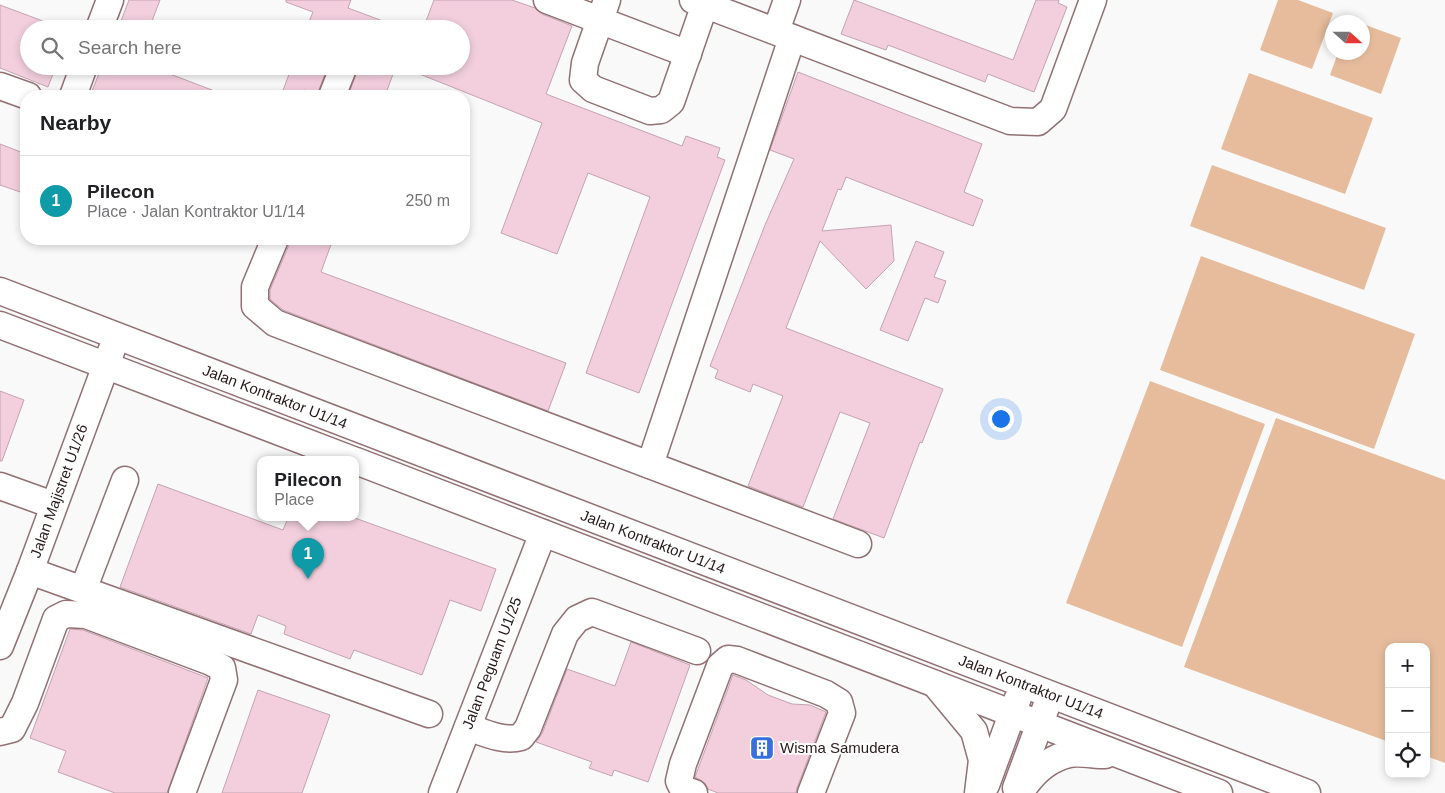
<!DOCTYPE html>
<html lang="en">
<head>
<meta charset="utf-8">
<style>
	:root { --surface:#fff; --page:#f2f2f2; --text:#202124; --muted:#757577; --line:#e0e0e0; --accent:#ea580c }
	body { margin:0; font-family:Arial,sans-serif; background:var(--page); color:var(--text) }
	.controls { position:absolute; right:15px; bottom:15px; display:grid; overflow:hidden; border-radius:10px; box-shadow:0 2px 8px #0003 }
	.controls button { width:45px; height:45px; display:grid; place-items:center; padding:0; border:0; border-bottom:1px solid var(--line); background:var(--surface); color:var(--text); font:25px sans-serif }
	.compass { position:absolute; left:1325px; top:15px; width:45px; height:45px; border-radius:50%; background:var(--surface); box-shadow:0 2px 8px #0003; rotate:111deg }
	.you { position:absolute; left:1000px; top:418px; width:18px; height:18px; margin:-12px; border:4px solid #fff; border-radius:50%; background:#1a73e8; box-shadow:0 0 0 8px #1a73e833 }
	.badge { display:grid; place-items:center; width:32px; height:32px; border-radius:50%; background:var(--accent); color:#fff; font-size:16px; font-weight:700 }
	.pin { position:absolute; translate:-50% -41px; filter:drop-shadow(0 1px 2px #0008) }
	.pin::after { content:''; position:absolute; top:26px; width:18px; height:15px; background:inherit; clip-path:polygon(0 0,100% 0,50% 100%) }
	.popup { position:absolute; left:257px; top:456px; width:102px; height:65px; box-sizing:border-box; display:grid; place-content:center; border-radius:10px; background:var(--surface); filter:drop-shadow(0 1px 4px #0005); font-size:16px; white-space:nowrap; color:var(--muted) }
	.popup b { font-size:19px; color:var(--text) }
	.popup::after { content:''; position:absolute; left:50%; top:100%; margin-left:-10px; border:10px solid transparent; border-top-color:var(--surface) }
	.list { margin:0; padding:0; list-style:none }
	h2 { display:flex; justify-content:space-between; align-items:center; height:65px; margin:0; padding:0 20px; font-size:21px }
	h2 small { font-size:16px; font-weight:400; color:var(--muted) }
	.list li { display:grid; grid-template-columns:32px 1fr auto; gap:15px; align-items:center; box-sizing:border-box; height:90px; padding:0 20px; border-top:1px solid var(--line) }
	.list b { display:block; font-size:19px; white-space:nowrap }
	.list p { margin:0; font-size:16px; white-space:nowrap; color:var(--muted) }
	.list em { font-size:16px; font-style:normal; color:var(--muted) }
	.icon { flex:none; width:28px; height:28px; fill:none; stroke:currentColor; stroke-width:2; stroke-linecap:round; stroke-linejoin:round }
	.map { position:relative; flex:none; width:1445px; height:793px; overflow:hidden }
	.search { position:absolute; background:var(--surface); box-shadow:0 2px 8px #0003; left:20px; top:20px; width:450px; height:55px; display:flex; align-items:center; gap:12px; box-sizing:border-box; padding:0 18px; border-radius:28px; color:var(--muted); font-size:19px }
	.panel { position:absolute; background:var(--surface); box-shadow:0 2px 8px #0003; left:20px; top:90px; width:450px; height:155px; border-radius:20px }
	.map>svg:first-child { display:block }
	.green { fill:#e6bc9d }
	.building { fill:#f3cfde; stroke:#c4a3b1 }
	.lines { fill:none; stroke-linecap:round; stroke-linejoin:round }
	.minor-casing { stroke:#927073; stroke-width:29 }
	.minor { stroke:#fff; stroke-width:26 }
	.labels { text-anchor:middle; stroke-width:4; stroke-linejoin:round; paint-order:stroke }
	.street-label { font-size:15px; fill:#281a1b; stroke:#fff }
	.poi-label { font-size:15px; fill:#281a1b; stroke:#fff; text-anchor:start }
</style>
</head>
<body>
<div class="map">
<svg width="1445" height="793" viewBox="0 0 1445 793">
	<rect width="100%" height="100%" fill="#f9f9f9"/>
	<g class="green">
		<polygon points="1278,0 1298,0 1333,13 1312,69 1260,50"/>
		<polygon points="1363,24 1401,38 1381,94 1330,75 1338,53 1362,52"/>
		<polygon points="1249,73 1373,118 1345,194 1221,149"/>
		<polygon points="1212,165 1386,228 1364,290 1190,226"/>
		<polygon points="1201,256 1415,334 1374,449 1160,370"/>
		<polygon points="1150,381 1265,424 1182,647 1066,603"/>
		<polygon points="1276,418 1445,480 1445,763 1426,756 1426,647 1389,647 1389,742 1184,667"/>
	</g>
	<g class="building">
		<polygon points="129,0 160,0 149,29 118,29"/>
		<polygon points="286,0 351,0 348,8 399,27 399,29 306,29 313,12 286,2"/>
		<polygon points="434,0 512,0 535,8 542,14 572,26 546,94 682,146 686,136 720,148 717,157 725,160 639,393 586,373 650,197 588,173 557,254 501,233 542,123 402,67 461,66 461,29 423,29"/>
		<polygon points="854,0 1013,60 1036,0 1059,0 1058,3 1067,7 1034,92 988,74 985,82 888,45 886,50 841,34"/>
		<polygon points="0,5 59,27 58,29 29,29 29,66 56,66 48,87 0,68"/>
		<polygon points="102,66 149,66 225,95 224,96 90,96"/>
		<polygon points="292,66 328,66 317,95 304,90 302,96 281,96"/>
		<polygon points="359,66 396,66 385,96 348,96"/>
		<polygon points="798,72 982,144 964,192 983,200 973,226 846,177 841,190 838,189 822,231 891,225 894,261 866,289 820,241 786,328 943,389 922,443 920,442 884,538 833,519 870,423 840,412 803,507 748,486 783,396 753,384 750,392 715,378 718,370 710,366 765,225 794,159 770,150"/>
		<polygon points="0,144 26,154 26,194 0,185"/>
		<polygon points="290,239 333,239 321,272 566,363 548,411 283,310 270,299 270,290 289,245"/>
		<polygon points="916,241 944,252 934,277 946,281 938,303 925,298 908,341 880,330"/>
		<polygon points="0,391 24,400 2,461 0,461"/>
		<polygon points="158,484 283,530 288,518 355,518 496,569 481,611 450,600 422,675 354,650 350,659 284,634 286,626 258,615 251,634 120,587"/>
		<polygon points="70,629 83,630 208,678 167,793 115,793 58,772 66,751 30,738"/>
		<polygon points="631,642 690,665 648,782 614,770 612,776 589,768 592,762 536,742 542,734 567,669 615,686"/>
		<polygon points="733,675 746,680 768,695 792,704 810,705 826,712 797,788 796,793 718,793 708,789 705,783 695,777"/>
		<polygon points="258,690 330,715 302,793 222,793"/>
	</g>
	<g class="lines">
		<defs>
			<g id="minor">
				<polyline points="547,0 688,54"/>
				<polyline points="607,0 585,63 583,80 593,89 650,111 661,110 671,102 705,4"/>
				<polyline points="693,0 1010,121 1038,122 1053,109 1093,0"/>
				<polyline points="99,29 110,0"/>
				<polyline points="776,31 787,0"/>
				<polyline points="0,86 28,96"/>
				<polyline points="73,96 84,66"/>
				<polyline points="332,96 344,66"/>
				<polyline points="275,239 255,287 255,306 275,323 858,544"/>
				<polyline points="0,291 1307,793"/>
				<polyline points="0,325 353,460"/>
				<polyline points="356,461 1219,793"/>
				<polyline points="650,465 792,38"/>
				<polyline points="0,486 53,505"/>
				<polyline points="30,571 429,714"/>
				<polyline points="83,590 125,480"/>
				<polyline points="0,646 30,571 112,349"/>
				<polyline points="935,684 974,731 982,760 978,793"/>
				<path d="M468,727C485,733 503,742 521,737L528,728L565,634L577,619L592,612L697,651"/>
				<polyline points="0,732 12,729 25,703 56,619 66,614 86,615 211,662 222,668 224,680 182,793"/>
				<polyline points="986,785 1018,698"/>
				<polyline points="1016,788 1046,707"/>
				<polyline points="442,793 543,533"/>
				<polyline points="694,793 683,789 679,781 683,764 720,666 728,659 737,660 826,694 839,702 842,713 811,793"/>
				<path d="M1020,793C1031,775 1047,759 1069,754C1079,752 1094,755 1105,755"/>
			</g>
		</defs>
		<use href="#minor" class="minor-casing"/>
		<use href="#minor" class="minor"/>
	</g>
	<defs>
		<symbol id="building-square" viewBox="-11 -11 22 22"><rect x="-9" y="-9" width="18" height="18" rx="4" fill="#396ede" stroke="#fff"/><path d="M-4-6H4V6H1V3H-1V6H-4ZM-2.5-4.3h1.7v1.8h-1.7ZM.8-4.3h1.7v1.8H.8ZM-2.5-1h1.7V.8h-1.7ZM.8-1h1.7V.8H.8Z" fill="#fff"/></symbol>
	</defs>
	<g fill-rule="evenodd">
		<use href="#building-square" x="748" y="734" width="28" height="28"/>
	</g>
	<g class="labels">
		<g class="street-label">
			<text transform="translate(275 397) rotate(21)" y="5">Jalan Kontraktor U1/14</text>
			<text transform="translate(59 491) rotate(-70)" y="5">Jalan Majistret U1/26</text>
			<text transform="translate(653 542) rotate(21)" y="5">Jalan Kontraktor U1/14</text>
			<text transform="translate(492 663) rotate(-69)" y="5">Jalan Peguam U1/25</text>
			<text transform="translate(1031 687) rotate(21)" y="5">Jalan Kontraktor U1/14</text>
		</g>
		<g class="poi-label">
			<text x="780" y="753">Wisma Samudera</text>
		</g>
	</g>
</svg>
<div class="controls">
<button>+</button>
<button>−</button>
<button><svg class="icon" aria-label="locate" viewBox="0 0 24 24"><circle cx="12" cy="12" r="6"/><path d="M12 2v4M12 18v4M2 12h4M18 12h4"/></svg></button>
</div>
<svg class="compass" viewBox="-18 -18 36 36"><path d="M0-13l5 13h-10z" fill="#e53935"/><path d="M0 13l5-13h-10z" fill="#757577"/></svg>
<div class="you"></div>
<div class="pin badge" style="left:308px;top:579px;background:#0f9aa8">1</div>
<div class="popup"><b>Pilecon</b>Place</div>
<div class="search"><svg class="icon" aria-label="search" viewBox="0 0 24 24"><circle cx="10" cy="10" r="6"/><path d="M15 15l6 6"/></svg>Search here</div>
<section class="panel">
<h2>Nearby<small></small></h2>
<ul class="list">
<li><span class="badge" style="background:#0f9aa8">1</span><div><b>Pilecon</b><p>Place · Jalan Kontraktor U1/14</p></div><em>250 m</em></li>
</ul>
</section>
</div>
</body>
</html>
